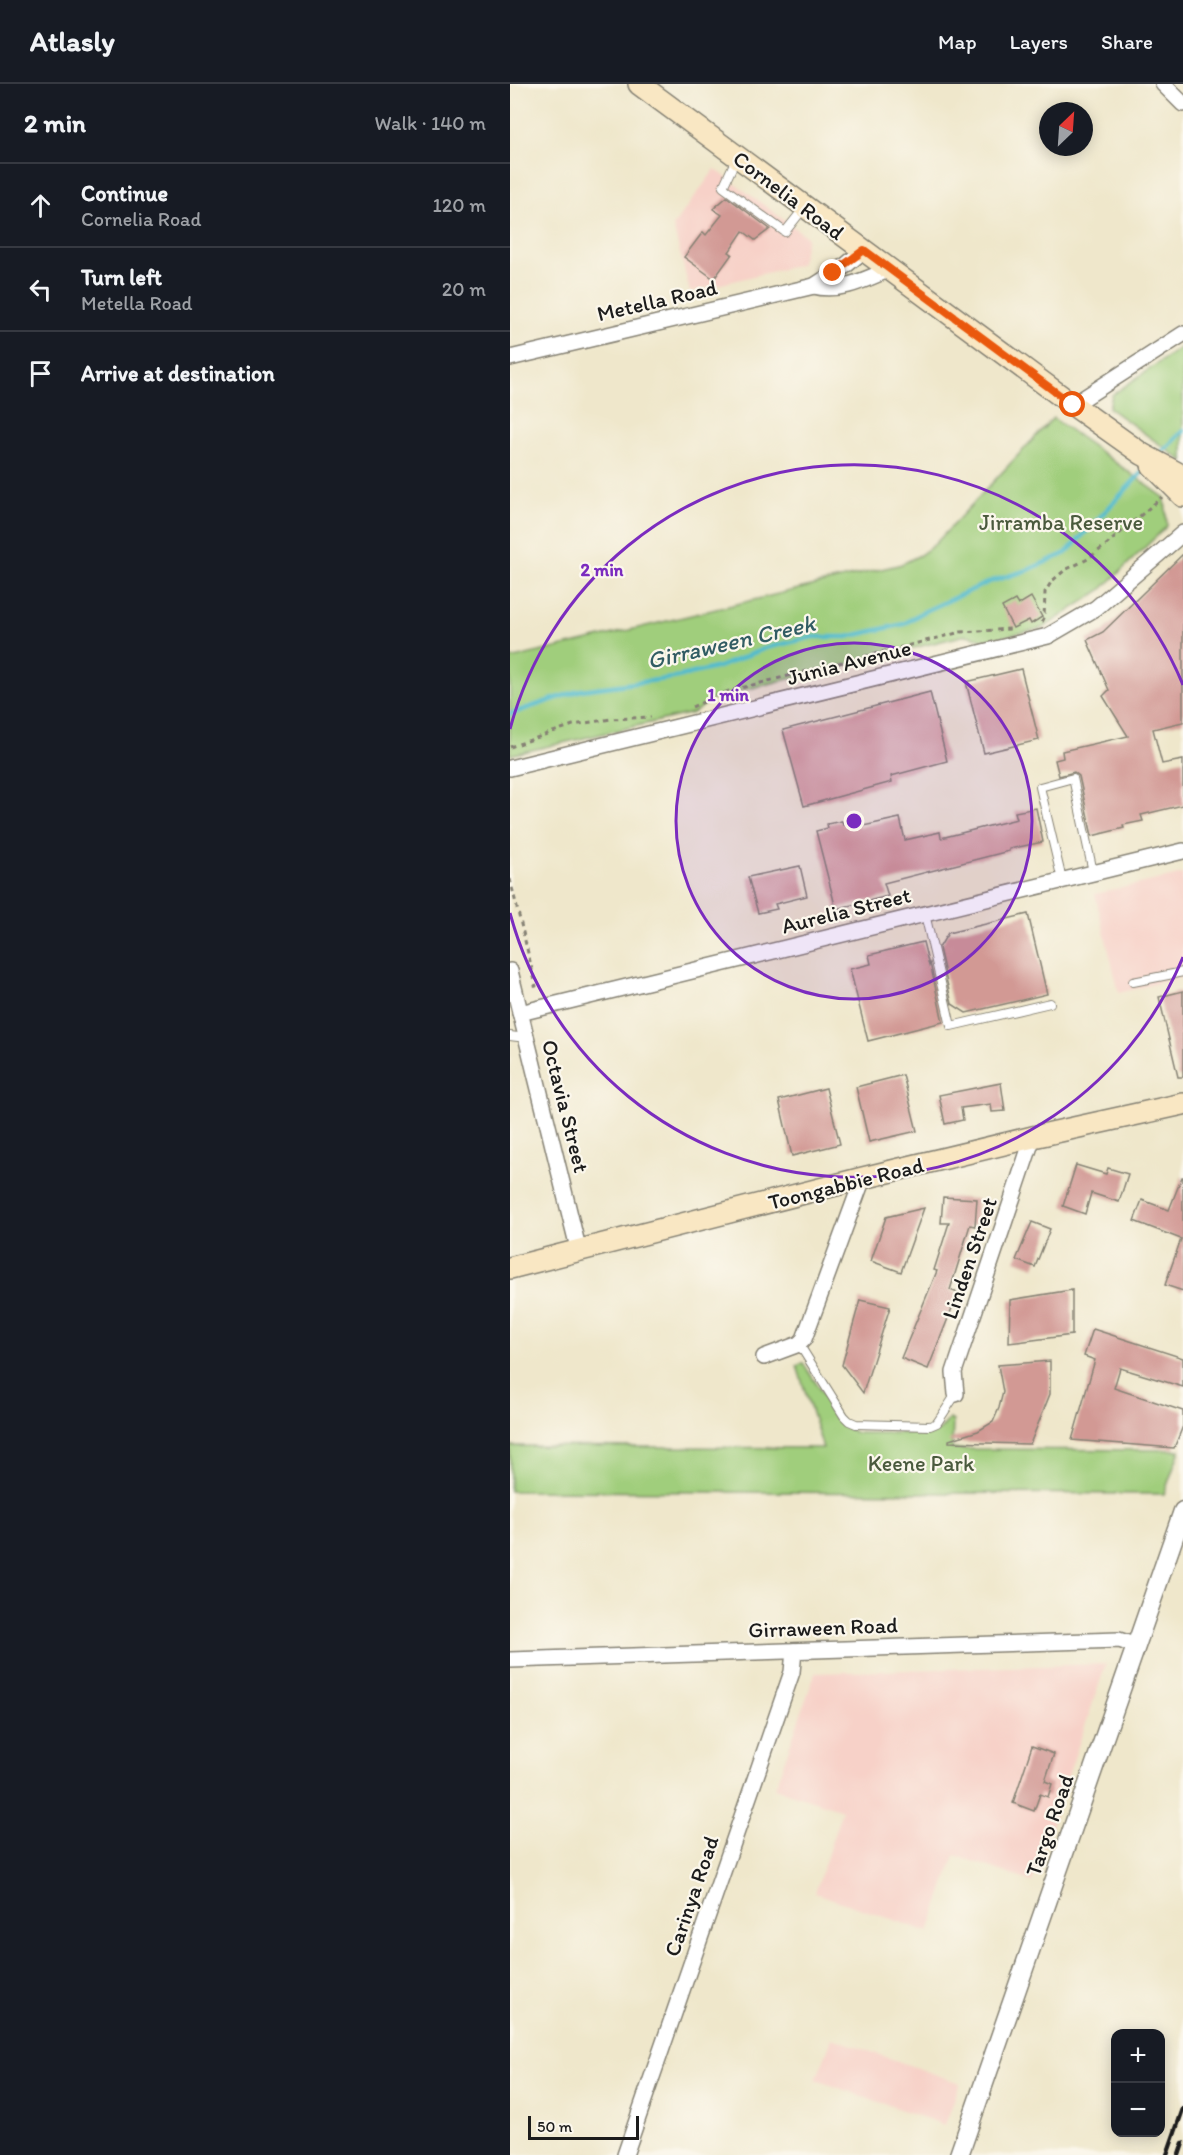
<!DOCTYPE html>
<html lang="en">
<head>
<meta charset="utf-8">
<style>
	:root { --surface:#171b24; --page:#20242c; --text:#f1f3f6; --muted:#9ea1a6; --line:#363941 }
	body { margin:0; font-family:Itim,sans-serif; background:var(--page); color:var(--text) }
	.controls { position:absolute; right:18px; bottom:18px; display:grid; overflow:hidden; border-radius:12px; box-shadow:0 3px 15px #0003 }
	.controls button { width:54px; height:54px; display:grid; place-items:center; padding:0; border:0; border-bottom:2px solid var(--line); background:var(--surface); color:var(--text); font:30px sans-serif }
	.compass { position:absolute; left:529px; top:18px; width:54px; height:54px; border-radius:50%; background:var(--surface); box-shadow:0 3px 15px #0003; rotate:25deg }
	.scale { position:absolute; left:18px; bottom:15px; width:111px; box-sizing:border-box; padding-left:6px; border:3px solid #1c1c1c; border-top:0; font-size:16px; line-height:21px; white-space:nowrap; color:#1c1c1c; -webkit-text-stroke:4px #fbf7ec; paint-order:stroke }
	.stop { position:absolute; width:18px; height:18px; margin:-14px; border:4px solid #ea580c; border-radius:50%; background:#fff }
	.stop.end { background:#ea580c; border-color:#fff; box-shadow:0 2px 6px #0008 }
	.list { margin:0; padding:0; list-style:none }
	h2 { display:flex; justify-content:space-between; align-items:center; height:78px; margin:0; padding:0 24px; font-size:26px }
	h2 small { font-size:20px; font-weight:400; color:var(--muted) }
	.list li { display:grid; grid-template-columns:39px 1fr auto; gap:18px; align-items:center; box-sizing:border-box; height:84px; padding:0 24px; border-top:2px solid var(--line) }
	.list b { display:block; font-size:22px; white-space:nowrap }
	.list p { margin:0; font-size:20px; white-space:nowrap; color:var(--muted) }
	.list em { font-size:20px; font-style:normal; color:var(--muted) }
	.icon { flex:none; width:33px; height:33px; fill:none; stroke:currentColor; stroke-width:2; stroke-linecap:round; stroke-linejoin:round }
	.map { position:relative; flex:none; width:673px; height:2071px; overflow:hidden }
	header { display:flex; align-items:center; gap:36px; box-sizing:border-box; height:84px; padding:0 30px; background:var(--surface); border-bottom:2px solid var(--line) }
	header strong { font-size:28px }
	nav { display:flex; gap:33px; margin-inline-start:auto; font-size:21px }
	main { display:flex }
	aside { flex:1; background:var(--surface) }
	.map>svg:first-child { display:block }
	.built { fill:#f7d1c8 }
	.green { fill:#a0ce7b; stroke:#5e754c; stroke-width:1.5 }
	.lines { fill:none; stroke-linecap:round; stroke-linejoin:round }
	.stream { stroke:#51bbce; stroke-width:4.5 }
	.building { fill:#d29994 }
	.service-casing { stroke:#868274; stroke-width:10 }
	.minor-casing { stroke:#868274; stroke-width:18 }
	.tertiary-casing { stroke:#868274; stroke-width:21 }
	.secondary-casing { stroke:#868274; stroke-width:24 }
	.path { stroke:#868274; stroke-width:3; stroke-dasharray:4.5 4.5; stroke-linecap:butt }
	.service { stroke:#fff; stroke-width:8 }
	.minor { stroke:#fff; stroke-width:15 }
	.tertiary { stroke:#fff; stroke-width:18 }
	.secondary { stroke:#f9e7c3; stroke-width:21 }
	.rail { stroke:#1c1c1c; stroke-width:4.5 }
	.route { stroke:#ea580c; stroke-width:8 }
	.ring { fill:none; stroke:#7b2cbf; stroke-width:3 }
	.labels { text-anchor:middle; stroke-width:4.5; stroke-linejoin:round; paint-order:stroke }
	.street-label { font-size:22px; fill:#1c1c1c; stroke:#fbf7ec }
	.park-label { font-size:22px; fill:#4a5a3d; stroke:#fbf7ec }
	.water-label { font-size:24px; font-style:italic; fill:#315c63; stroke:#fbf7ec }
	.centre { fill:#7b2cbf; stroke:#fbf7ec; stroke-width:3 }
	.ring-label { font-size:18px; text-anchor:middle; font-weight:bold; fill:#7b2cbf; stroke:#fbf7ec; stroke-width:4.5; stroke-linejoin:round; paint-order:stroke }
</style>
</head>
<body>
<header>
<strong>Atlasly</strong>
<nav><a>Map</a><a>Layers</a><a>Share</a></nav>
</header>
<main>
<aside>
<h2>2 min<small>Walk · 140 m</small></h2>
<ul class="list">
<li><svg class="icon" aria-label="ahead" viewBox="0 0 24 24"><path d="M12 20V5M6 11l6-6 6 6"/></svg><div><b>Continue</b><p>Cornelia Road</p></div><em>120 m</em></li>
<li><svg class="icon" aria-label="left" viewBox="0 0 24 24"><path d="M17 20v-9H6M10 6l-5 5 5 5"/></svg><div><b>Turn left</b><p>Metella Road</p></div><em>20 m</em></li>
<li><svg class="icon" aria-label="arrive" viewBox="0 0 24 24"><path d="M6 21V4h12l-3 4 3 4H6"/></svg><div><b>Arrive at destination</b></div></li>
</ul>
</aside>
<div class="map">
<svg width="673" height="2071" viewBox="0 0 673 2071">
	<rect width="100%" height="100%" fill="#fbf7ec"/>
	<filter id="ink" filterUnits="userSpaceOnUse"><feTurbulence type="fractalNoise" baseFrequency=".0167" numOctaves="2"/><feDisplacementMap in="SourceGraphic" scale="12" xChannelSelector="R" yChannelSelector="G"/><feConvolveMatrix kernelMatrix="1 2 1 2 8 2 1 2 1" color-interpolation-filters="sRGB"/></filter>
	<filter id="wash" filterUnits="userSpaceOnUse"><feTurbulence type="fractalNoise" baseFrequency=".008" numOctaves="4" result="noise"/><feDisplacementMap in="SourceGraphic" scale="24" xChannelSelector="R" yChannelSelector="G"/><feGaussianBlur stdDeviation="1.35" result="paint"/><feColorMatrix in="noise" values="0 0 0 0 0 0 0 0 0 0 0 0 0 0 0 0 0 1.4 0 .05"/><feComposite in="paint" operator="in"/></filter>
	<g filter="url(#wash)">
		<rect width="100%" height="100%" fill="#efe7cb"/>
		<g class="built">
			<polygon points="205,85 297,153 291,180 180,208 163,142"/>
			<polygon points="673,790 673,893 609,909 585,810"/>
			<polygon points="596,1580 522,1798 445,1771 419,1848 305,1809 332,1726 265,1704 305,1589"/>
			<polygon points="322,1954 450,1999 435,2041 306,1996"/>
		</g>
		<g class="green">
			<polygon points="673,262 673,377 599,324 602,311"/>
			<polygon points="543,334 655,414 657,442 591,506 533,544 477,556 456,551 206,613 183,629 0,671 0,575 392,480 410,471 425,460"/>
			<polygon points="293,1279 331,1338 339,1345 346,1349 420,1349 430,1346 439,1335 443,1337 442,1365 670,1366 654,1410 0,1407 0,1362 313,1364 287,1282"/>
		</g>
		<g class="lines">
			<g class="stream">
				<polyline points="647,373 673,347"/>
				<polyline points="0,630 71,606 163,594 209,583 256,564 303,553 337,553 394,540 411,529 479,498 518,486 556,469 637,383"/>
			</g>
		</g>
		<g id="blocks">
			<g class="building">
				<polygon points="217,113 260,145 245,156 233,147 219,168 222,170 204,195 174,173 193,148 196,151 212,131 203,125"/>
				<polygon points="673,470 673,638 643,645 652,680 673,676 673,721 631,731 633,737 613,741 614,744 582,752 569,692 564,688 549,692 545,676 553,674 552,667 618,652 593,612 599,606 577,556 593,548"/>
				<polygon points="521,513 532,533 521,540 519,536 503,544 492,523 505,516 508,521"/>
				<polygon points="511,585 529,656 474,669 456,598"/>
				<polygon points="420,608 437,677 381,692 382,698 294,722 273,646"/>
				<polygon points="526,724 533,758 499,765 499,767 374,799 378,812 326,825 306,747 318,744 317,740 332,737 333,741 347,738 349,743 390,734 395,756 430,748 431,754 507,735 505,728"/>
				<polygon points="290,782 297,812 265,820 267,825 248,829 238,793"/>
				<polygon points="518,830 537,910 456,929 442,920 429,864 438,849"/>
				<polygon points="413,858 419,882 420,879 433,938 358,957 340,885 361,880 359,871"/>
				<polygon points="673,907 673,993 668,993 649,913"/>
				<polygon points="393,991 407,1047 359,1058 346,1003"/>
				<polygon points="491,999 495,1027 482,1028 481,1020 451,1024 453,1036 435,1040 429,1011"/>
				<polygon points="316,1004 330,1060 282,1072 269,1016"/>
				<polygon points="566,1081 596,1090 598,1084 618,1090 609,1118 581,1109 575,1130 553,1122"/>
				<polygon points="672,1093 673,1093 673,1207 655,1201 671,1155 624,1137 632,1116 659,1126"/>
				<polygon points="433,1113 467,1115 465,1142 460,1141 440,1206 448,1209 418,1285 391,1274 427,1187 424,1186 439,1139 431,1139"/>
				<polygon points="414,1124 391,1188 361,1177 376,1133"/>
				<polygon points="522,1138 540,1145 525,1183 506,1176"/>
				<polygon points="562,1206 562,1251 499,1259 500,1216"/>
				<polygon points="350,1216 380,1223 353,1309 332,1281"/>
				<polygon points="583,1245 673,1274 673,1303 610,1284 604,1304 673,1327 673,1342 664,1364 562,1356 585,1276 574,1272"/>
				<polygon points="540,1277 540,1310 520,1360 439,1358 439,1356 468,1347 483,1338 489,1324 493,1308 488,1281"/>
				<polygon points="522,1662 544,1670 535,1697 542,1700 538,1713 530,1710 524,1727 503,1719"/>
			</g>
		</g>
	</g>
	<g filter="url(#ink)">
		<use href="#blocks" fill-opacity="0" stroke="#868274" stroke-width="1.5"/>
		<g class="lines">
			<defs>
				<g id="service">
					<polyline points="226,75 213,103 275,148 294,124"/>
					<polyline points="552,796 530,703 563,694 583,788"/>
					<polyline points="415,830 441,942 540,919"/>
					<polyline points="623,898 673,888"/>
					<polyline points="0,952 16,954"/>
					<polyline points="289,1260 334,1332 339,1337 346,1340 420,1342 427,1339 446,1310"/>
				</g>
				<g id="minor">
					<polyline points="653,0 673,20"/>
					<path d="M304,202C330,209 356,195 380,185"/>
					<polyline points="0,274 304,202 335,182 354,166"/>
					<polyline points="563,321 673,250"/>
					<polyline points="0,684 538,552 586,524 673,449"/>
					<polyline points="0,887 69,1168"/>
					<polyline points="10,929 673,767"/>
					<polyline points="254,1273 289,1260 294,1255 353,1094"/>
					<polyline points="446,1310 444,1288 523,1053"/>
					<polyline points="0,1576 609,1556 627,1562"/>
					<polyline points="115,2071 282,1588 284,1567"/>
				</g>
				<polyline id="tertiary" points="449,2071 673,1427"/>
				<g id="secondary">
					<polyline points="129,0 563,321 632,370 673,392"/>
					<polyline points="642,381 673,412"/>
					<polyline points="0,1184 353,1094 523,1053 673,1020"/>
				</g>
			</defs>
			<use href="#service" class="service-casing"/>
			<use href="#minor" class="minor-casing"/>
			<use href="#tertiary" class="tertiary-casing"/>
			<use href="#secondary" class="secondary-casing"/>
			<g class="path">
				<polyline points="532,538 534,534 535,508 542,497 555,486 576,476 595,462 652,413"/>
				<polyline points="182,623 219,607 451,548 501,545"/>
				<polyline points="0,663 63,641 101,635 141,633"/>
				<polyline points="0,795 26,902 21,903"/>
			</g>
			<use href="#service" class="service"/>
			<use href="#minor" class="minor"/>
			<use href="#tertiary" class="tertiary"/>
			<use href="#secondary" class="secondary"/>
			<g class="rail">
				<polyline points="657,2071 673,2025"/>
				<polyline points="669,2071 673,2059"/>
			</g>
		</g>
	</g>
	<g class="lines" filter="url(#ink)">
		<polyline class="route" points="323,189 354,166 563,321"/>
	</g>
	<circle cx="344" cy="737" r="178" fill="#7b2cbf" fill-opacity=".12"/>
	<g class="ring">
		<circle cx="344" cy="737" r="178"/>
		<path d="M673 873A356 356 0 0 1 0 829M0 645A356 356 0 0 1 673 601"/>
	</g>
	<g class="labels">
		<g class="street-label">
			<text transform="translate(279 111) rotate(37)" y="8">Cornelia Road</text>
			<text transform="translate(147 216) rotate(-13)" y="8">Metella Road</text>
			<text transform="translate(339 578) rotate(-14)" y="8">Junia Avenue</text>
			<text transform="translate(336 826) rotate(-14)" y="8">Aurelia Street</text>
			<text transform="translate(56 1022) rotate(76)" y="8">Octavia Street</text>
			<text transform="translate(336 1099) rotate(-14)" y="8">Toongabbie Road</text>
			<text transform="translate(459 1174) rotate(-71)" y="8">Linden Street</text>
			<text transform="translate(313 1543) rotate(-2)" y="8">Girraween Road</text>
			<text transform="translate(539 1741) rotate(-71)" y="8">Targo Road</text>
			<text transform="translate(181 1812) rotate(-71)" y="8">Carinya Road</text>
		</g>
		<g class="park-label">
			<text x="551" y="446">Jirramba Reserve</text>
			<text x="411" y="1387">Keene Park</text>
		</g>
		<g class="water-label">
			<text transform="translate(221 558) rotate(-13)" y="8">Girraween Creek</text>
		</g>
	</g>
	<circle cx="344" cy="737" r="9" class="centre"/>
	<g class="ring-label">
		<text x="92" y="492">2 min</text>
		<text x="218" y="617">1 min</text>
	</g>
</svg>
<div class="controls">
<button>+</button>
<button>−</button>
</div>
<svg class="compass" viewBox="-18 -18 36 36"><path d="M0-13l5 13h-10z" fill="#e53935"/><path d="M0 13l5-13h-10z" fill="#9ea1a6"/></svg>
<div class="scale">50 m</div>
<div class="stop" style="left:563px;top:321px"></div>
<div class="stop end" style="left:323px;top:189px"></div>
</div>
</main>
</body>
</html>
